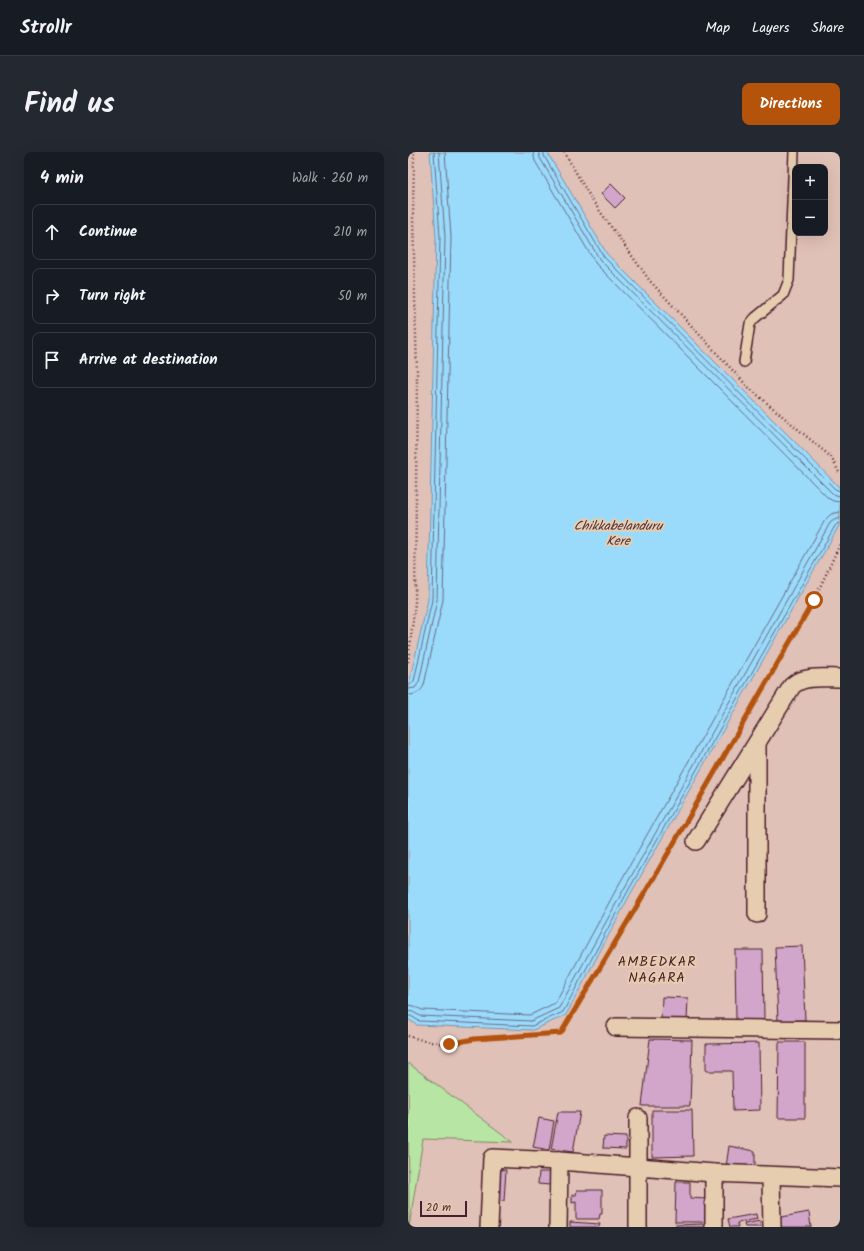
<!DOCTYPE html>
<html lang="en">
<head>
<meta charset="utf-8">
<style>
	:root { --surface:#171b24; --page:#242831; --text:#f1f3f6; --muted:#9ea1a6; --line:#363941; --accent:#b45309 }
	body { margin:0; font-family:Kalam,sans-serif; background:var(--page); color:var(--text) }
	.controls { position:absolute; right:12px; top:12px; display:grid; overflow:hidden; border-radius:8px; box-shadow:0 4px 16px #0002 }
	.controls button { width:36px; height:36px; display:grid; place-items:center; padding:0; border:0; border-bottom:1px solid var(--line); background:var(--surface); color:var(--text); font:20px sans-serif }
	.scale { position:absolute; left:12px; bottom:10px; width:47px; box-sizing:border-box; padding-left:4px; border:2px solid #4a1f2b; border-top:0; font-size:11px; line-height:14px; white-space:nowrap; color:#4a1f2b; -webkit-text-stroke:3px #e7cdaf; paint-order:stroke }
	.stop { position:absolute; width:12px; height:12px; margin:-9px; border:3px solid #b45309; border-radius:50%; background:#fff }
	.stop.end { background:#b45309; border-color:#fff; box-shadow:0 1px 4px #0008 }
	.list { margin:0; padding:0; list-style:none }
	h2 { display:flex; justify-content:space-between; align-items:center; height:52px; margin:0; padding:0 16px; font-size:17px }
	h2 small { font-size:13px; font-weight:400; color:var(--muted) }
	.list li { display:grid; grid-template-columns:26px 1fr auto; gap:12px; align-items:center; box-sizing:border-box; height:56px; margin:0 8px 8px; padding:0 8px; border:1px solid var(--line); border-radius:8px }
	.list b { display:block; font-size:15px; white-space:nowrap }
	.list em { font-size:13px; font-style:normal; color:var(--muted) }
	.icon { flex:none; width:22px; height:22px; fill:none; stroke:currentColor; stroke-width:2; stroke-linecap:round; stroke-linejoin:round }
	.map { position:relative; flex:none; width:432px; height:1075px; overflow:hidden; border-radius:8px }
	header { display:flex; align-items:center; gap:24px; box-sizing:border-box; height:56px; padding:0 20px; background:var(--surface); border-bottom:1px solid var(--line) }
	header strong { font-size:19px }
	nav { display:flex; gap:22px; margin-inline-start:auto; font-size:14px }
	.intro { display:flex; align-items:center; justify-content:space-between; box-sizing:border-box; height:96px; padding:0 24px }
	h1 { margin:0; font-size:28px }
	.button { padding:10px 18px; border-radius:8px; background:var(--accent); color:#fff; font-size:14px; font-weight:700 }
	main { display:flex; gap:24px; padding:0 24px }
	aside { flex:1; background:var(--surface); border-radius:8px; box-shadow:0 4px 16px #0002 }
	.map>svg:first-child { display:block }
	.green { fill:#b7e5a3; stroke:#808267 }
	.water { fill:#9adbfc; stroke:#7a90a8 }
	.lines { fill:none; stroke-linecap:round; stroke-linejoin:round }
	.shore { stroke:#6a6a7f; stroke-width:1 }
	.building { fill:#d1a6ca; stroke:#4a1f2b }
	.service-casing { stroke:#4a1f2b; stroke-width:12 }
	.minor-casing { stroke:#4a1f2b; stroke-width:20 }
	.path { stroke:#4a1f2b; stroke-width:2.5; stroke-dasharray:1 3; stroke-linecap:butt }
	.service { stroke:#e7cdaf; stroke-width:9 }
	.minor { stroke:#e7cdaf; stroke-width:17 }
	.route { stroke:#b45309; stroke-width:5 }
	.labels { text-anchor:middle; stroke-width:4; stroke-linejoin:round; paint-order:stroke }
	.water-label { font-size:13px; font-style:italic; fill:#523240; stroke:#e7cdaf }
	.quarter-label { font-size:14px; letter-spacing:1px; fill:#4a1f2b; stroke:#e7cdaf }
</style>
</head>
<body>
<header>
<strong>Strollr</strong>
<nav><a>Map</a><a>Layers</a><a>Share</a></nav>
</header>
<div class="intro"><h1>Find us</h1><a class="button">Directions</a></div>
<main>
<aside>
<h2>4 min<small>Walk · 260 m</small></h2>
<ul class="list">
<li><svg class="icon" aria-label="ahead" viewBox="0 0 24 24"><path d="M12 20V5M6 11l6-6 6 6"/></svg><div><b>Continue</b></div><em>210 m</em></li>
<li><svg class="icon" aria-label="right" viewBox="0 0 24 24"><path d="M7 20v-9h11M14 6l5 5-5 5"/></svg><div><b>Turn right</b></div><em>50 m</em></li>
<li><svg class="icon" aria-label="arrive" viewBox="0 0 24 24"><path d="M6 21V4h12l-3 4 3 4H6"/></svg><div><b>Arrive at destination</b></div></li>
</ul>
</aside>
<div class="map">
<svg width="432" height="1075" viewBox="0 0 432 1075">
	<rect width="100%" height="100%" fill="#e0c1b7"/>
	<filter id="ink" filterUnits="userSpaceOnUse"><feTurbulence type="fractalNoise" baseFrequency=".025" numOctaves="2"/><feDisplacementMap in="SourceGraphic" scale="8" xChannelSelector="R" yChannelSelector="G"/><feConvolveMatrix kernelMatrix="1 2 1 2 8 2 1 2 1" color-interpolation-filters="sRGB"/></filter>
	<g filter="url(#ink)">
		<polygon class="green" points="0,911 105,990 15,987 1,1075"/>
		<polygon class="water" points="22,0 139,0 199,102 390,293 432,336 432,372 223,741 158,863 125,878 9,873 0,867 0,536 20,448 28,85"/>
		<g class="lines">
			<g class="shore">
				<polyline points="125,0 127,9 188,112 420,346 425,349 432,350"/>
				<polyline points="131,0 132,6 192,108 424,341 428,343 432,344"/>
				<polyline points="136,0 136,4 196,105 427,337 432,339"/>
				<polyline points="0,532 3,532 6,529 24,448 32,85 26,0"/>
				<polyline points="0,537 7,536 11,530 29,448 37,85 31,0"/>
				<path d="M0,543C8,543 13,540 16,533L35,448L43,85L37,0"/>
				<polyline points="0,853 6,854 14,858 122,863 147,851 210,734 417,368 423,362 432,360"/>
				<polyline points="0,859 5,860 12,864 123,869 151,856 216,737 422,371 426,368 432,366"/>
				<polyline points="0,864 3,864 11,869 124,874 155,860 220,739 427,374 429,372 432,371"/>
			</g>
		</g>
		<g class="building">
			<polygon points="203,32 217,46 207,56 193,42"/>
			<polygon points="394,794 397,868 370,869 367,795"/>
			<polygon points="327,798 355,798 356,868 328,869"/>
			<polygon points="254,845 280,846 279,869 253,868"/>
			<polygon points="242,887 284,888 282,954 234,954"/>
			<polygon points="371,890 397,890 397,966 370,966"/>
			<polygon points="351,891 352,958 325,959 324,919 298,919 298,892"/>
			<polygon points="244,958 284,958 285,1004 244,1005"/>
			<polygon points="150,960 172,960 165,1000 143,997"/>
			<polygon points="131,966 146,969 141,998 125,995"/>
			<polygon points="196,984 218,985 218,997 195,996"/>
			<polygon points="321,994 347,999 347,1020 318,1015"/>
			<polygon points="86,1017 98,1018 96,1049 84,1048"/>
			<polygon points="131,1020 143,1020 142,1033 130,1032"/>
			<polygon points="268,1030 282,1030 282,1046 298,1047 298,1070 267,1070"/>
			<polygon points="169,1038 194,1038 194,1062 192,1062 191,1067 168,1067 168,1050 164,1051 164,1043 168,1043"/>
			<polygon points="401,1060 403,1075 370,1075 368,1066"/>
			<polygon points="348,1062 349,1067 329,1071 330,1075 322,1075 320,1067"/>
			<polygon points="352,1069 352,1075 337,1075 336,1072"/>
			<polygon points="162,1070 192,1072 191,1075 162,1075"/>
			<polygon points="295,1072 296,1075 267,1075 267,1073"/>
		</g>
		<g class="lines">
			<defs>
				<polyline id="service" points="336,210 342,172 347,166 375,143 381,128 386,0"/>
				<g id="minor">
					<polyline points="349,591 349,762"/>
					<path d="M288,689L384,534C395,523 417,526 432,526"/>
					<polyline points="208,875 432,878"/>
					<polyline points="306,1021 306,1075"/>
					<polyline points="363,1024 364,1075"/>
					<polyline points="81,1075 84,1006 151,1009 230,1015 230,966"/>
					<polyline points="150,1075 151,1009"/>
					<polyline points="230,1075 230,1015 306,1021 432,1026"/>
				</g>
			</defs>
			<use href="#service" class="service-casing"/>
			<use href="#minor" class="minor-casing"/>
			<g class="path">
				<polyline points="156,0 184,48 242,129 340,235 423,305 432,322"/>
				<polyline points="0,510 7,451 9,222 5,65 6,0"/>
				<polyline points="0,884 17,889 29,891 41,892 66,887 153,881 251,717 406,448 432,392"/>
			</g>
			<use href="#service" class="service"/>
			<use href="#minor" class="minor"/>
		</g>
	</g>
	<g class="lines" filter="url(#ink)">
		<polyline class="route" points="41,892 66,887 153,881 251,717 406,448"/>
	</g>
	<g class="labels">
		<g class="water-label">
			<text x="210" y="378">Chikkabelanduru<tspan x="210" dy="15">Kere</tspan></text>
		</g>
		<g class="quarter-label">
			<text x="249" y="814">AMBEDKAR<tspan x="249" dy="16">NAGARA</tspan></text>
		</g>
	</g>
</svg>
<div class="controls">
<button>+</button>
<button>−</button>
</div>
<div class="scale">20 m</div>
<div class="stop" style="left:406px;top:448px"></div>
<div class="stop end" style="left:41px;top:892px"></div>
</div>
</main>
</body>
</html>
